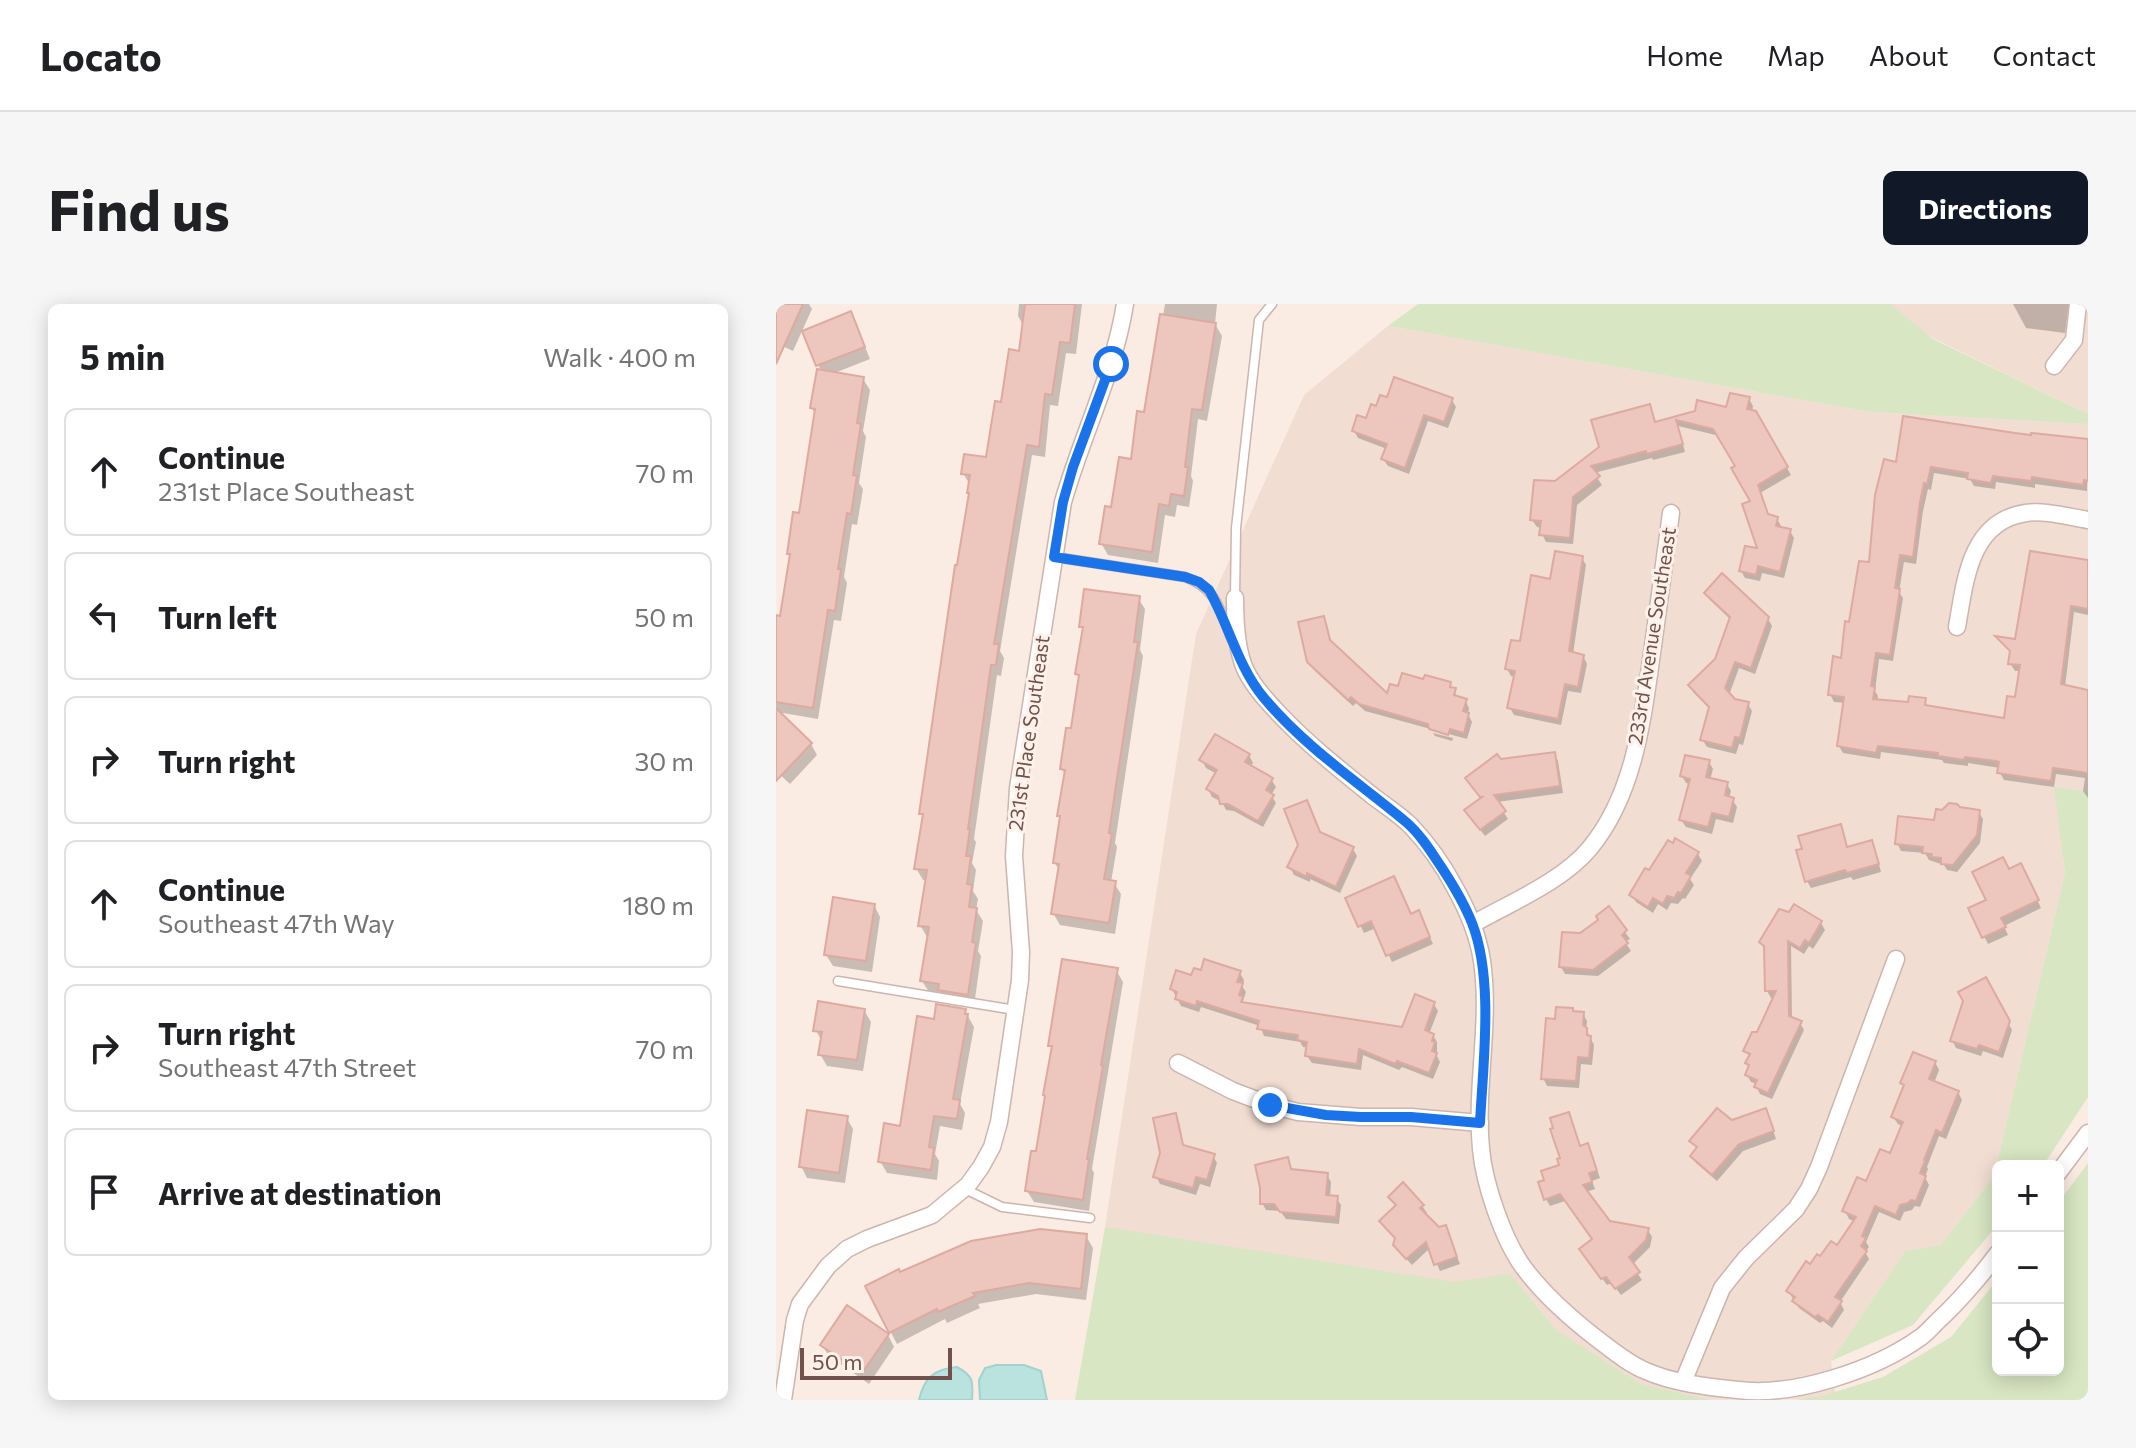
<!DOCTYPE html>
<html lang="en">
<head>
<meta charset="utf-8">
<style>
	:root { --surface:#fff; --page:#f6f6f6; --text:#202124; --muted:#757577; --line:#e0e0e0; --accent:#111827 }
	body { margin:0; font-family:Commissioner,sans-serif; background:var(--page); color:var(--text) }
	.controls { position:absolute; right:24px; bottom:24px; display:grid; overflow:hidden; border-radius:12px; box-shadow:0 4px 20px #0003 }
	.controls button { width:72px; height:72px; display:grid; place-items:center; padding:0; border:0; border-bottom:2px solid var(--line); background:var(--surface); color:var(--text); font:40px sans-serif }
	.scale { position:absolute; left:24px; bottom:20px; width:152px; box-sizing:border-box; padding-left:8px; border:4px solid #70514b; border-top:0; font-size:22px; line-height:28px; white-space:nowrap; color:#70514b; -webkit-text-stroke:6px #fdf1e9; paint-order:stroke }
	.stop { position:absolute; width:24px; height:24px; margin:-18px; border:6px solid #1a73e8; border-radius:50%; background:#fff }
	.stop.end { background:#1a73e8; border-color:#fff; box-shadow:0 2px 8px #0008 }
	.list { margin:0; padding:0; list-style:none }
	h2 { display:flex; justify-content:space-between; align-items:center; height:104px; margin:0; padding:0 32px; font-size:34px }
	h2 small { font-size:26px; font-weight:400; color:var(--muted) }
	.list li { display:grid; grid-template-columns:52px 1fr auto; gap:24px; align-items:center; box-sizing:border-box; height:128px; margin:0 16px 16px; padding:0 16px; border:2px solid var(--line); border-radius:12px }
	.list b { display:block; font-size:30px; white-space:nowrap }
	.list p { margin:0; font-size:26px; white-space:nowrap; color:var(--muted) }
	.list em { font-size:26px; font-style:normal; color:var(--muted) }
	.icon { flex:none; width:44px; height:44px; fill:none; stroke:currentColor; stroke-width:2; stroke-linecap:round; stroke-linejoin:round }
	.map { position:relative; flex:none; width:1312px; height:1096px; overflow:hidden; border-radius:12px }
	header { display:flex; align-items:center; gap:48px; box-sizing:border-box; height:112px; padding:0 40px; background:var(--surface); border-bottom:2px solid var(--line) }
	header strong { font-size:38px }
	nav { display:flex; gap:44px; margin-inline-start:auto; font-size:28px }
	.intro { display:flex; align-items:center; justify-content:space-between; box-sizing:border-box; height:192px; padding:0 48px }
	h1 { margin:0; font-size:56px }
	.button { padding:20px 36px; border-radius:12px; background:var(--accent); color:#fff; font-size:28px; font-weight:700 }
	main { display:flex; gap:48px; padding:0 48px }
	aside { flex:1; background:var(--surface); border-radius:12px; box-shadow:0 4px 20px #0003 }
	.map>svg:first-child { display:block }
	.residential { fill:#f1ddd2 }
	.green { fill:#d8e6c3 }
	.water { fill:#bae2df; stroke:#a1d2d0; stroke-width:2 }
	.shadow { fill:#0003 }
	.building { fill:#edc6bd; stroke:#deaa9f; stroke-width:2 }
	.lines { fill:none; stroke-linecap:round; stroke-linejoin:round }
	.lane-casing { stroke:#ccb5ae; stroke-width:11 }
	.street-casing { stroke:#ccb5ae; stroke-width:19 }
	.lane { stroke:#fff; stroke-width:8 }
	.street { stroke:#fff; stroke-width:16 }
	.route { stroke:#1a73e8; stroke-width:10 }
	.labels { text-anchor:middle; stroke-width:6; stroke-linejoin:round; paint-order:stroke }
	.street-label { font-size:20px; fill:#70514b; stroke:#fdf1e9 }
</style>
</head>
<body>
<header>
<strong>Locato</strong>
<nav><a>Home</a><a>Map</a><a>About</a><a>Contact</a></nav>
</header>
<div class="intro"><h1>Find us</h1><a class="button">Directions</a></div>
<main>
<aside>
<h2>5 min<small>Walk · 400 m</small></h2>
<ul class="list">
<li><svg class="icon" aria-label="ahead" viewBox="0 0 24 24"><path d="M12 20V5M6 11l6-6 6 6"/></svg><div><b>Continue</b><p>231st Place Southeast</p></div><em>70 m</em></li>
<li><svg class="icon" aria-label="left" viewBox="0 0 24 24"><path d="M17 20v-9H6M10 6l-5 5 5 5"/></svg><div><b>Turn left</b></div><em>50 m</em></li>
<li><svg class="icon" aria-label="right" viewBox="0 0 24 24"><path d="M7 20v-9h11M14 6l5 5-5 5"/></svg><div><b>Turn right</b></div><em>30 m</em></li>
<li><svg class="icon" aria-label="ahead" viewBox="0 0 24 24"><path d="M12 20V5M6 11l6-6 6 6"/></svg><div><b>Continue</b><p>Southeast 47th Way</p></div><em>180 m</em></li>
<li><svg class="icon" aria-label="right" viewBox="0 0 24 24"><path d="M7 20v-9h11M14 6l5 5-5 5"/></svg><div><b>Turn right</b><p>Southeast 47th Street</p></div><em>70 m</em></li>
<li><svg class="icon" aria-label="arrive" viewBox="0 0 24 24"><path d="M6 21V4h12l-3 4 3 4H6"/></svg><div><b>Arrive at destination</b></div></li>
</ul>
</aside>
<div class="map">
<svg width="1312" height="1096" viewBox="0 0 1312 1096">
	<rect width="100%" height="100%" fill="#faece3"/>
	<g class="residential">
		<polygon points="1078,0 1312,0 1312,110 1157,34"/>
		<polygon points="612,22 1094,108 1312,120 1312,488 1279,484 1289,569 1218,872 1165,941 1129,947 1055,1057 1060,1095 896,1096 816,1055 329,923 420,330 528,91"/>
	</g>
	<g class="green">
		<polygon points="642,0 1114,0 1157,35 1312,110 1312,120 1094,108 612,22"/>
		<polygon points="1278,483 1312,488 1312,793 1267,862 1222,862 1222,920 1137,1021 1055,1057 1129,947 1165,941 1218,872 1289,569"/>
		<polygon points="1312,859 1312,1096 1018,1096 1046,1092 1107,1073 1175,1033 1222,975 1222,1066 1282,1066 1282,899"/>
		<polygon points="329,923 678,978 734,970 780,1026 865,1080 933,1096 299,1096"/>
	</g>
	<g class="water">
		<polygon points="220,1061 248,1061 265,1067 271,1096 204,1096 203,1076 209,1064"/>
		<path d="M181,1063C198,1072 197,1078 196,1096H143C148,1074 158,1065 181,1063Z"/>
	</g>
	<g class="shadow">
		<polygon points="0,0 33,0 36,5 17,47 0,39"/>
		<polygon points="243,0 306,0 300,50 290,49 282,102 274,101 269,153 256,151 224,347 228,354 225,372 221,371 198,535 200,538 196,559 200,566 197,587 202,595 200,606 207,617 202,647 205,652 198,702 153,688 146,677 153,633 151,633 144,621 151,576 147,576 140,564 148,516 145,509 194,181 187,169 212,155 227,100 245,49 248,23 242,12"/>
		<polygon points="389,0 441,0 439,20 446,32 431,117 422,115 415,172 417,177 413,203 401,201 399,213 389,211 382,259 332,251 325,239 337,205 357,157 370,111"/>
		<polygon points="1237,0 1293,0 1289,29 1250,24"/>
		<polygon points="80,21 94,55 56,70 87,75 94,86 87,127 90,133 83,179 87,185 81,221 76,220 68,273 71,279 65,317 58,316 42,415 1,408 35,440 41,451 14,480 0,467 0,314 6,314 16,254 13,249 25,211 40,112 36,104 46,68 42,61"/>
		<polygon points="973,95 977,102 976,108 979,109 1015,171 984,189 993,213 1001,215 1005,222 1004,225 1014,227 1018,234 1008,274 986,269 984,277 969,274 965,267 984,247 977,198 961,162 944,132 902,122 909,148 877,156 876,154 818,169 826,181 801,201 797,240 770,238 766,230 766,224 761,223 756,216 780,180 873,102 880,120 952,105"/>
		<polygon points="676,96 680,103 672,124 652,117 633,170 612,162 607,155 611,145 582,134 578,127 591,117"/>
		<polygon points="1239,131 1312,137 1311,187 1259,180 1259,184 1220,178 1219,185 1198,182 1194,175 1158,169 1155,186 1152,185 1147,207 1140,260 1128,258 1123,288 1127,294 1117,357 1103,355 1099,387 1102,392 1101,397 1134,401 1148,396 1153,404 1230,416 1240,396 1245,367 1239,367 1234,359 1236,350 1223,335 1241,337 1312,258 1312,311 1298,308 1289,383 1312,387 1312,494 1307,487 1309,474 1280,470 1278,483 1228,476 1224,469 1224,464 1192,459 1192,462 1168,459 1166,456 1105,448 1104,455 1067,449 1063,442 1070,399 1058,398 1054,390 1067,356 1075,320 1095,261 1122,160"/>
		<polygon points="806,254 810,261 797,350 807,352 811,360 805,389 792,387 785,421 738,411 734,404 740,373 735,372 731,365 746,340 776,277"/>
		<polygon points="930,289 992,315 996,322 979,370 963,364 953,391 958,397 972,400 976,407 967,441 963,440 960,450 931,443 926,435 934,405 918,389 914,382 941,356 955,316 934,296"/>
		<polygon points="362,294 369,305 364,346 367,352 339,539 341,543 335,578 338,579 345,590 339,630 284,621 277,609 284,568 279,559 286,516 283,511 290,472 286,465 296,427 304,375 301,370 308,327 305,323"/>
		<polygon points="547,314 551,321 556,341 612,393 673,380 683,395 689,396 693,404 692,410 696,418 691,435 589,407 580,399 577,402 538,366 533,358"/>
		<polygon points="657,429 677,434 676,437 659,432"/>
		<polygon points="778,450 782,457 787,489 721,498 732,515 709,532 695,514 706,495 696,482 724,457"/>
		<polygon points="473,451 477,459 474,463 495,475 500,483 495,491 500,499 487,523 458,507 450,506 446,498 436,493 432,485 441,470 430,464 426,456"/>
		<polygon points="933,458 937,465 934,476 951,480 955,487 953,494 956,495 961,503 957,519 940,515 936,530 910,523 905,516 914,480 910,479 906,472"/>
		<polygon points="1183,505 1202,507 1207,515 1204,539 1181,568 1171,566 1168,561 1153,556 1149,549 1125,547 1121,539"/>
		<polygon points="1064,523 1072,545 1095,539 1099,546 1105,568 1077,576 1075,573 1035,584 1031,577"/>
		<polygon points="544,530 577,545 581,552 564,589 534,575 534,578 518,571 514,563"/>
		<polygon points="899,542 922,550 926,557 914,575 918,581 909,595 907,594 902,600 895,599 891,606 882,600 877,609 860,598 856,591"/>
		<polygon points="1232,567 1248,568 1265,604 1228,622 1232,631 1212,640 1194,605 1212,596"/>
		<polygon points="572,595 646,616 657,640 616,658 600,624 588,629"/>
		<polygon points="98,601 104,613 96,668 57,662 50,651"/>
		<polygon points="832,605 854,635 849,638 855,647 822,672 789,670 785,663 804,631 824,616"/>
		<polygon points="1045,619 1049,626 1037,645 1033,642 1028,650 1015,642 1016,715 1024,719 1028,726 996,795 984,790 980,782 981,780 975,778 971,771 974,764 972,759 974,754 970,746 983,731 999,694 995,694 991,687 989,646 985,639"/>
		<polygon points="340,666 347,678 316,865 318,869 313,907 258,898 251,887 261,850 277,747 274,741"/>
		<polygon points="463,668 468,676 466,682 470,688 467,697 469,700 628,726 658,700 662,707 653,730 657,731 661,738 661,752 664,758 657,775 626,763 623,766 587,751 585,766 536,759 531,752 533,744 527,743 524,738 488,732 484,722 425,703 423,708 405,702 396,685 416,674"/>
		<polygon points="1209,676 1236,726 1227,754 1207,747 1205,752 1180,744 1176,736"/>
		<polygon points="88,706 95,718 87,767 51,762 44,750 46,738 40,726"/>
		<polygon points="189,707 198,723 184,800 189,809 186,826 164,822 159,850 163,857 161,876 111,869 104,857 126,824 159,717"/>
		<polygon points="807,710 811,717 810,725 818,741 816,761 805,760 803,784 771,782 767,774 781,718"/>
		<polygon points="1159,758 1163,766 1158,779 1182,788 1186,796 1170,835 1163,832 1151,863 1152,865 1149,873 1153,881 1144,903 1139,902 1136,906 1128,908 1124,917 1103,908 1090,938 1093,943 1089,948 1093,955 1064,998 1068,1006 1056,1024 1047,1017 1044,1019 1023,1004 1012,987 1035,963 1062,944 1080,918 1073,915 1069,907 1115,852 1128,823 1122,820 1117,813 1129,784 1127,779"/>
		<polygon points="792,810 805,843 811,842 815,849 824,874 816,877 819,885 810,888 833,919 872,926 876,933 874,943 856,961 866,976 845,991 836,979 831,981 810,952 818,936 789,897 774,902 770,895 785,863"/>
		<polygon points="399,811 403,818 408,843 437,852 441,859 434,883 424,880 420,891 384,880 380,872"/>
		<polygon points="70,813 77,825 69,879 31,874 25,862"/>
		<polygon points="993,814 1000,835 967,847 941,877 920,859 916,852 922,846 916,837 955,818"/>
		<polygon points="511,856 516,867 551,871 555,878 554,893 560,894 565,901 563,920 510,915 504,907 490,906 486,899"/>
		<polygon points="615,893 646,902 651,909 648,911 662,925 669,923 684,960 664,967 654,944 636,961 624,948 620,936 605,918 621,903"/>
		<polygon points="310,932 317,944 310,996 260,990 202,1000 204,1004 171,1019 169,1015 121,1040 91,983 124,970"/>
		<polygon points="112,1031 118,1043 93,1080 53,1052 46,1041"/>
	</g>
	<g class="building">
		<polygon points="0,0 27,0 0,60"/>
		<polygon points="249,0 299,0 294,39 284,38 276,91 269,90 263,143 251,141 218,340 223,340 220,361 215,361 192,525 194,525 190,552 195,552 191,580 196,581 193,603 201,604 196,638 200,639 192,691 162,686 163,680 144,677 153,623 142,622 151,566 138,565 147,510 143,510 179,261 181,261 193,189 191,189 194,171 185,170 188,150 210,153 219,97 225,98 233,45 243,47"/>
		<polygon points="75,7 89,43 40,62 26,27"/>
		<polygon points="384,10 440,19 426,106 416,105 409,163 412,163 408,192 395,190 393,202 383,200 376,248 323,240 329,202 335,203 343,153 355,155 361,107 368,108"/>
		<polygon points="41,65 88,73 81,119 85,120 77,171 81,172 75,210 71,209 62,265 65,265 59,307 52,306 37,404 0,398 0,311 4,312 14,250 11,250 17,208 23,209 39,105 34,104"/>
		<polygon points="618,73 677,94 668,118 648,111 629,164 605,155 611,140 576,127 581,111 590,114 595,100 600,102 604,91 611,93"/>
		<polygon points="954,89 974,93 971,105 980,107 1012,163 982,181 992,210 1002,213 1000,222 1015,225 1004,268 982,262 980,271 963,267 969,242 981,244 966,200 974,197 955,164 959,162 937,125 900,116 907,140 871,150 870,147 815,162 824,172 797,193 794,234 763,231 765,217 754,216 758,176 779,177 823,143 815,116 874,100 879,118 919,107 921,96 950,103"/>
		<polygon points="1127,112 1239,129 1255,131 1255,129 1312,135 1312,177 1308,176 1307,181 1256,173 1255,177 1217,172 1215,179 1191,175 1192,169 1155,163 1151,180 1148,179 1144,198 1137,253 1124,251 1119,284 1124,285 1114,351 1100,349 1095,382 1099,383 1097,395 1132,398 1133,392 1150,394 1149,401 1228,414 1231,392 1239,393 1244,361 1232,360 1234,347 1219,332 1239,335 1254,247 1312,256 1312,305 1295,302 1285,380 1312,386 1312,469 1277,464 1275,477 1221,469 1223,458 1220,457 1189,453 1188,456 1162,452 1162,449 1102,442 1100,449 1061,442 1068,393 1052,391 1057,352 1065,354 1069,317 1073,318 1083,257 1093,258 1099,191 1108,155 1120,158"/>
		<polygon points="779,247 807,252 793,347 808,351 802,383 789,380 782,415 731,404 739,367 729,365 735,336 744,337 755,271 774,275"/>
		<polygon points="946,269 993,313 975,364 959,358 949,384 959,395 973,398 964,434 959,433 956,444 924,436 933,403 912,381 939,355 954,313 928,289"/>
		<polygon points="308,285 364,292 358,338 362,338 340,481 333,529 336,530 328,575 340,577 333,619 275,610 283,560 277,559 284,512 281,512 289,466 284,465 290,424 295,424 303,371 299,370 307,323 303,323"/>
		<polygon points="548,312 554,336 611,389 614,380 622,382 626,369 647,375 649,371 675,378 674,383 680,384 678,391 691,395 687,407 693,409 688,429 674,425 672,431 653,425 652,420 583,400 575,393 572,396 531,358 522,318"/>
		<polygon points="0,404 36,439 0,477"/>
		<polygon points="439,430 474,450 469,458 497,474 490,486 498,491 482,517 452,500 444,500 442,492 430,485 441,466 423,456"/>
		<polygon points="779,448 784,482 718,491 730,507 704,526 688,506 706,493 704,493 689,474 721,450 725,455"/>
		<polygon points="909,451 934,456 930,473 952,478 949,491 958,494 953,513 936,509 932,523 903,516 914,475 904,472"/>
		<polygon points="531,496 544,528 578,543 560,583 531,569 531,573 511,563 522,541 508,505"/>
		<polygon points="1173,499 1181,500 1184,503 1204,506 1201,531 1177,561 1165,560 1165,554 1155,553 1156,550 1146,549 1147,543 1119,540 1122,512 1158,516 1160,505 1166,506"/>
		<polygon points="1065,520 1071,543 1096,536 1103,560 1071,569 1069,566 1029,578 1020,546 1026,545 1022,532"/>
		<polygon points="899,534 923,548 910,569 915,572 905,589 902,588 898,594 891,592 887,600 877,594 872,603 853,591 869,564 873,566 892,536 897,539"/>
		<polygon points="1227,553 1233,565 1245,559 1263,596 1225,614 1230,623 1206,634 1192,604 1210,596 1196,568"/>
		<polygon points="618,572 635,610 643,606 654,633 610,652 595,617 582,623 569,594"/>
		<polygon points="57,593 99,600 90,657 48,651"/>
		<polygon points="1018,600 1046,617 1033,639 1029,636 1024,644 1012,637 1013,712 1026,717 992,789 978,783 981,776 969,771 973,761 969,759 974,750 967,747 976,728 981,728 1000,687 989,687 988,642 983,638 1003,605 1013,608"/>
		<polygon points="833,602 851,626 846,631 852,639 817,666 783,663 786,628 804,629 822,616 820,612"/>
		<polygon points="286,655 342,664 325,761 327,762 311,855 313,855 307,896 249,887 255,847 260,847 269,792 267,791 276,742 272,742"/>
		<polygon points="428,655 465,667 461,678 467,679 463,691 467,693 465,698 626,723 639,690 659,698 649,726 658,730 656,737 659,738 656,747 661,749 653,769 621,757 619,760 583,745 581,760 529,752 531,738 521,736 522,731 481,725 483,717 421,697 420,702 399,695 401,688 394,685 400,666 415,671 418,664 425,666"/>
		<polygon points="1210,673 1234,717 1223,748 1203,741 1201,745 1174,737 1187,697 1182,688"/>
		<polygon points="42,697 89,705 81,756 42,751 46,728 37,727"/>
		<polygon points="160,700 190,705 189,710 192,710 177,795 184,796 181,815 158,812 153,843 158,844 155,866 102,858 108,819 124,822 141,712 158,715"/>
		<polygon points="780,703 797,704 797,707 808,708 807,721 811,724 811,731 815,732 813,754 802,753 800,777 765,775 770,714 779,715"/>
		<polygon points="1137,748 1160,757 1153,775 1183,787 1166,829 1160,826 1148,856 1149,857 1144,869 1150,872 1140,897 1135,896 1132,899 1124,901 1120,911 1099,902 1086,932 1090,934 1085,942 1091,947 1059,993 1066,997 1052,1018 1042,1011 1039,1013 1016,997 1019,993 1010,987 1030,957 1034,960 1041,950 1044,952 1055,937 1061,941 1080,913 1066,907 1081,873 1090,877 1104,845 1114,849 1127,818 1115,813 1128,781 1124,779"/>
		<polygon points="941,804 956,816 990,804 998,827 963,840 936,871 914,852 921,843 913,837"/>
		<polygon points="31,806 72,812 63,869 23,863"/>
		<polygon points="793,808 804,842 812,839 821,867 813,869 816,878 807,881 834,917 873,924 870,936 853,953 864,968 839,985 830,973 825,975 803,945 816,935 784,890 768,896 762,878 768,876 765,867 783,861 781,855 784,854 774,825 777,824 774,814"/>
		<polygon points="400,809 407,841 439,850 431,876 420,873 417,884 377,873 384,849 377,814"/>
		<polygon points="512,853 515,865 552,869 550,891 562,892 560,913 504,908 498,900 484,900 484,884 479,861"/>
		<polygon points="627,878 648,901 644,904 663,923 670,921 681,953 658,961 650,938 630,955 617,941 619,934 603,917 620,901 612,893"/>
		<polygon points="264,925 311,930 305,985 253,979 197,989 199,992 162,1008 161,1005 113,1029 89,982 123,965 124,968 195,937"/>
		<polygon points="71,1001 113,1030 86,1069 44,1041"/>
	</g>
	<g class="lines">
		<defs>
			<g id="lane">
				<path d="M279,253L409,273C441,284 444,307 456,336"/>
				<polyline points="459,294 460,224 483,16 496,0"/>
				<polyline points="62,677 239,706"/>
				<polyline points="189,885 226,903 314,914"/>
			</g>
			<g id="street">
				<polyline points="1278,62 1298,36 1302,0"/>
				<path d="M459,294C459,315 460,347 470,367C479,385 493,399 507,414C535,443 567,468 598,493C610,502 624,511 635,522C651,539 667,561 678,582C691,605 702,630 706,657C715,719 699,782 705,845C708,879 727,936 748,964C768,991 793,1013 820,1034C836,1046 851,1059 870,1067C897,1079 932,1083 962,1086C1018,1093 1099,1066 1145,1033C1152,1028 1158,1020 1165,1014C1186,994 1204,973 1222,949"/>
				<path d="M1181,323C1189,279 1193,217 1250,209C1269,206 1293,213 1312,216"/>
				<path d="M697,620C734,599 787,577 814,544C860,488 867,411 877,342C883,298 889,254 895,209"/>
				<polyline points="402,759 457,787 494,801 522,808 585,813 635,813 704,819"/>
				<polyline points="1282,869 1312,829"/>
				<polyline points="907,1078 946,984 970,954 1020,905 1033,885 1043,863 1120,655"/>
				<path d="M7,1096L19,1016L24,1000L52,962L71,945L91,935L156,911L192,881L205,863L216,843L223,818L244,676L245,648L238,552L242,484L287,198C306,131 338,69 349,0"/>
			</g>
		</defs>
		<use href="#lane" class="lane-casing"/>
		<use href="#street" class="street-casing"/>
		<use href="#lane" class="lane"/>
		<use href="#street" class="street"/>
	</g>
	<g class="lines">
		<path class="route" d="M335,60L297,163L287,198L278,253L409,273L423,278L433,286C453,321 462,363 488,394C529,443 582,478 630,518C644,530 654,546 664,561C676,579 688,599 696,619C718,675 707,759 704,819L635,813H585L550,811L494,801"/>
	</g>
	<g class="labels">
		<g class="street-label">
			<text transform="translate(876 332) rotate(-81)" y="7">233rd Avenue Southeast</text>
			<text transform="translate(253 429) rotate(-82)" y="7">231st Place Southeast</text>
		</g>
	</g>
</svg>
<div class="controls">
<button>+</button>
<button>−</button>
<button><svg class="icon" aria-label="locate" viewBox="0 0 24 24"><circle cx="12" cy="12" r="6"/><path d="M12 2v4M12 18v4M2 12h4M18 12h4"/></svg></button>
</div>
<div class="scale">50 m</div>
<div class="stop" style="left:335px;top:60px"></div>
<div class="stop end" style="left:494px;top:801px"></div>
</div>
</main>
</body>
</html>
